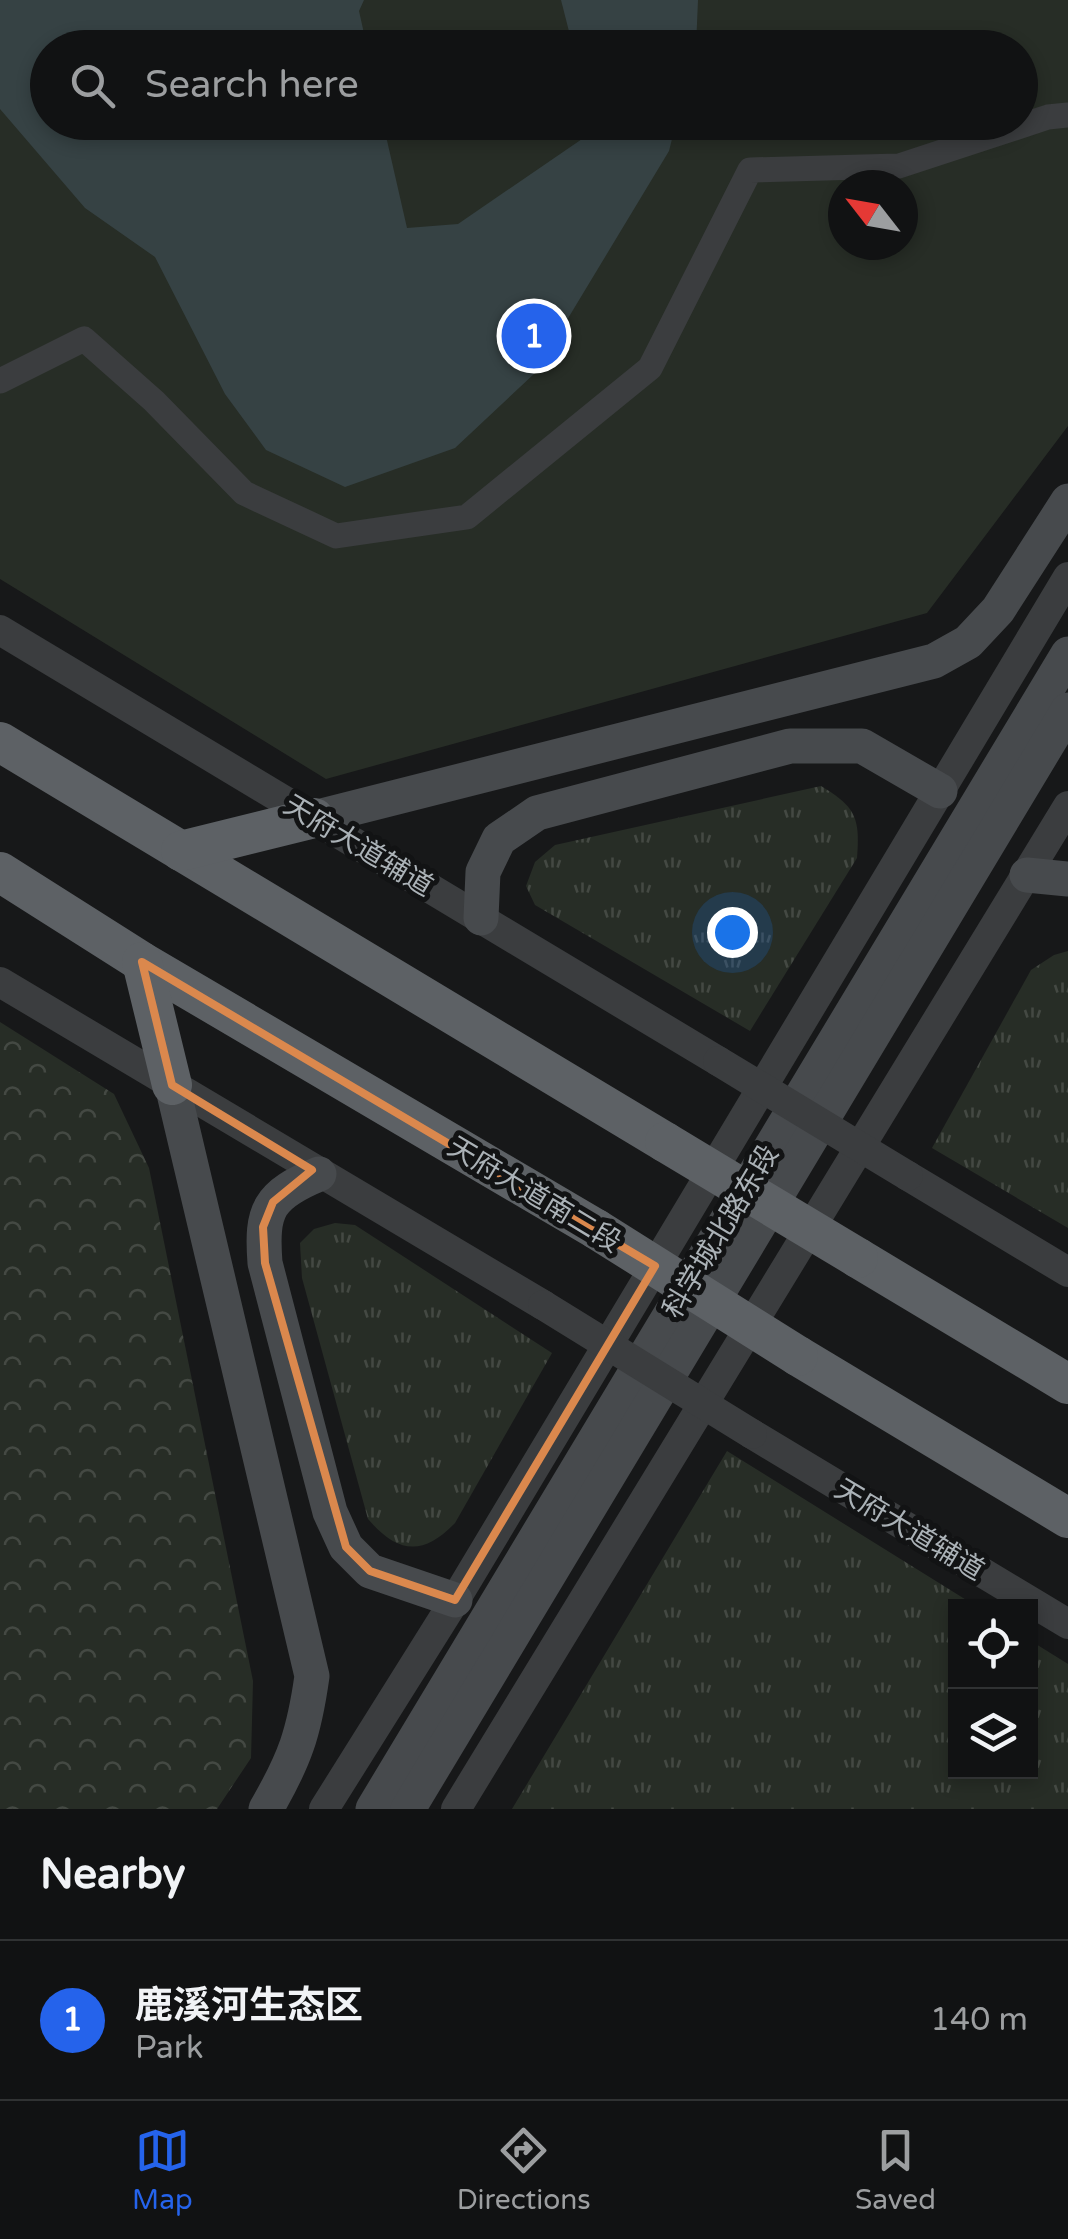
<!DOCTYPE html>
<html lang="en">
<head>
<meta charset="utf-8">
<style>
	:root { --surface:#111213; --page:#1e2021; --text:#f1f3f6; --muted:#9c9ea0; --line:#303233; --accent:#2563eb }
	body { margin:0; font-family:"Varela Round","Noto Sans SC",sans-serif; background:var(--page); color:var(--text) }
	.controls { position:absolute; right:30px; bottom:30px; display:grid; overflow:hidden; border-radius:0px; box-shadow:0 5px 15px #0003 }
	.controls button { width:90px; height:90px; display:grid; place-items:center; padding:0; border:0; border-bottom:2px solid var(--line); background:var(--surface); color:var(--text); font:50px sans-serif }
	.compass { position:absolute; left:828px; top:170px; width:90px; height:90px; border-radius:50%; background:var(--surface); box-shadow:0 5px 15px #0003; rotate:301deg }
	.you { position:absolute; left:732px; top:932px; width:35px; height:35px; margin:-25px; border:8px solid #fff; border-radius:50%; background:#1a73e8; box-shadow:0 0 0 15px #1a73e833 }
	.badge { display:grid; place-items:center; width:65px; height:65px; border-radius:50%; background:var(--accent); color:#fff; font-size:32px; font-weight:700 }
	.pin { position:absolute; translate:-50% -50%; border:5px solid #fff; box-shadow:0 2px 10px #0006 }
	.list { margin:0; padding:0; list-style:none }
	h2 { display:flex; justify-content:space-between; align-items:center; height:130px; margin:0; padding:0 40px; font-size:42px }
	h2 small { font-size:32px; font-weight:400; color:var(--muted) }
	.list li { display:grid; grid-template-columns:65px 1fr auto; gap:30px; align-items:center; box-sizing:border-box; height:160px; padding:0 40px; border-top:2px solid var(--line) }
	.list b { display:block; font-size:38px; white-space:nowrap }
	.list p { margin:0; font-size:32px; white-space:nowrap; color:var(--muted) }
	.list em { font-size:32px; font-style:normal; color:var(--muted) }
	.icon { flex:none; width:55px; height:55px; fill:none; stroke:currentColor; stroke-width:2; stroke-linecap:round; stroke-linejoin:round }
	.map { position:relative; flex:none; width:1068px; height:1809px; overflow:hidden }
	.search { position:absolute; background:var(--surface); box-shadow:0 5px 15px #0003; left:30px; right:30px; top:30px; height:110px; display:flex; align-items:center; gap:25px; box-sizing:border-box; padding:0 35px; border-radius:55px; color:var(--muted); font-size:38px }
	.sheet { height:290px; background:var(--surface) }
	nav { display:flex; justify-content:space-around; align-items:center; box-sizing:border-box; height:140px; border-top:2px solid var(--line); background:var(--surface); font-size:28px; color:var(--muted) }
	nav a { display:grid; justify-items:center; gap:5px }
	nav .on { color:var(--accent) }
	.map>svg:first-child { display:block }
	.grass { fill:url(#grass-tufts) }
	.forest { fill:url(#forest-crowns) }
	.park { fill:#272d26; fill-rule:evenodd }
	.water { fill:#364244 }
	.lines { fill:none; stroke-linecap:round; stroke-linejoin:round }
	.minor { stroke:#3b3d3f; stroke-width:25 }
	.tertiary { stroke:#3b3d3f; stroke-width:30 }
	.secondary { stroke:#474a4d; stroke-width:35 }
	.trunk { stroke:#5d6165; stroke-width:40 }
	.tertiary-bridge { stroke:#3b3d3f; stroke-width:30 }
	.trunk-bridge { stroke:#5d6165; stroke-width:40 }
	.marked { fill:none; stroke:#db884d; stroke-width:8; stroke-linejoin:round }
	.labels { text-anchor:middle; stroke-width:10; stroke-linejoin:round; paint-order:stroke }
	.street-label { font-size:28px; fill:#abb2b7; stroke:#121314 }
</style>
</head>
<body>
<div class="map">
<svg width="1068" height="1809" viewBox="0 0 1068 1809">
	<defs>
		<pattern id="grass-tufts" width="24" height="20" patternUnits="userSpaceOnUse" patternTransform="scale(2.5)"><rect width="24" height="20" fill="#272d26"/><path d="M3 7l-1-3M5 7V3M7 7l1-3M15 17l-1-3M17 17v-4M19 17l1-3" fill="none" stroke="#444943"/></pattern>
		<pattern id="forest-crowns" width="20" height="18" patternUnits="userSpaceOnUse" patternTransform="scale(2.5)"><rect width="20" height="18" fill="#272d26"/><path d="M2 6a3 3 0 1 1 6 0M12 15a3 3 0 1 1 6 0" fill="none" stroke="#444943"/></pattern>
	</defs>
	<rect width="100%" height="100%" fill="#171819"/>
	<g class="grass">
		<path d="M821,786C856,807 860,818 857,858L750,1031L535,905L526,886L535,862L555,845Z"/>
		<polygon points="1068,951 1068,1228 932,1148 1031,970 1054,955"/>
		<path d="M335,1223L355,1225L552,1353L455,1523C423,1556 398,1554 368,1519L302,1278L300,1243L314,1229Z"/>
		<polygon points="727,1451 976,1606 956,1606 956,1772 1030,1772 1031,1641 1068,1664 1068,1809 512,1809"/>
	</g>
	<polygon class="forest" points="0,1022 114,1094 149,1168 253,1681 251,1758 217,1809 0,1809"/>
	<path class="park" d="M0,0H1068V426L927,613L326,779L0,579ZM48,48H1020V122H48ZM843,185H903V245H843Z"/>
	<g class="water">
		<polygon points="0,0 364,0 359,11 367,47 48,48 48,122 383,123 407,228 458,224 582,139 583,123 676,123 669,151 535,373 455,448 345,487 266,450 225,394 155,257 85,208 0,109"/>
		<polygon points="561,0 698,0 696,47 573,47"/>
	</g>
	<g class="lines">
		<polyline class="minor" points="0,381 84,339 154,401 244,493 336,536 467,517 650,368 750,170 899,166 1048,117 1068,115"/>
		<g class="tertiary">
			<polyline points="0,630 718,1061"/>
			<polyline points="0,982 543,1305"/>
			<polyline points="908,1176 1068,1272"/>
			<polyline points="752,1434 1068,1624"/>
			<polyline points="324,1809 455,1600 1068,577"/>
			<polyline points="456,1809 1068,806"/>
		</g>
		<g class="secondary">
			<polyline points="314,818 934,661 968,642 998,610 1068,501"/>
			<polyline points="1027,875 1068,879"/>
			<polyline points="481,918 483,872 499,839 537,813 790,746 862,746 940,791"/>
			<path d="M172,1085L312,1676C304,1733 295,1759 266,1809"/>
			<path d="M319,1174C268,1195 261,1210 265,1263L330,1512L346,1547L370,1571L455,1600"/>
			<polyline points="373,1809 1068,654"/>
			<polyline points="408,1809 1068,710"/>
		</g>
		<g class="trunk">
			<polyline points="0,742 665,1142"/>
			<polyline points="181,851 314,818"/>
			<polyline points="0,872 142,962 596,1229"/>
			<polyline points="142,962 172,1085"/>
			<polyline points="858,1258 1068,1384"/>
			<polyline points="798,1356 1068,1518"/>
		</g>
		<g class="tertiary-bridge">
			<polyline points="718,1061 908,1176"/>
			<polyline points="543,1305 752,1434"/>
		</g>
		<g class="trunk-bridge">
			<polyline points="665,1142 858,1258"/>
			<polyline points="596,1229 798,1356"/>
		</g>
	</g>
	<path class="marked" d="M142,962L655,1266L455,1600L370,1571L346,1547L265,1263L263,1227L273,1202L312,1170L172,1085Z"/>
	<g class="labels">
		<g class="street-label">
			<text transform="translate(359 845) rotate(31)" y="10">天府大道辅道</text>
			<text transform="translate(535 1194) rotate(31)" y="10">天府大道南二段</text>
			<text transform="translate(720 1231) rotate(-59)" y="10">科学城北路东段</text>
			<text transform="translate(910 1529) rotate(31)" y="10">天府大道辅道</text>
		</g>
	</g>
</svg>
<div class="controls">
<button><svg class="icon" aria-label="locate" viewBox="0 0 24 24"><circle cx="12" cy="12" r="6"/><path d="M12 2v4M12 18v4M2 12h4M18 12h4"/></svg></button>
<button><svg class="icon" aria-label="layers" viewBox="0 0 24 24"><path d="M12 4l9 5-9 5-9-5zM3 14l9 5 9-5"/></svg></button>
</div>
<svg class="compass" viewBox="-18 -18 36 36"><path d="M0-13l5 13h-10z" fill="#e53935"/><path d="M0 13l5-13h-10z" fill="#9c9ea0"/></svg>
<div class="you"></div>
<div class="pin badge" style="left:534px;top:336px">1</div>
<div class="search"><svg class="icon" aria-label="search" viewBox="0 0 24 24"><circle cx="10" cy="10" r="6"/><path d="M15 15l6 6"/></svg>Search here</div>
</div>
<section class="sheet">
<h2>Nearby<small></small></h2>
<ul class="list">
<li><span class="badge">1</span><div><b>鹿溪河生态区</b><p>Park</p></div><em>140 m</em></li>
</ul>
</section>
<nav>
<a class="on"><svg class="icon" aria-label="map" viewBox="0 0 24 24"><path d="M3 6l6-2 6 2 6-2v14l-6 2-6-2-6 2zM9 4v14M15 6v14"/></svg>Map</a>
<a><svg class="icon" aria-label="directions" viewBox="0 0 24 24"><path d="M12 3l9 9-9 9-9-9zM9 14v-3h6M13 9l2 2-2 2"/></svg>Directions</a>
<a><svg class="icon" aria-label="saved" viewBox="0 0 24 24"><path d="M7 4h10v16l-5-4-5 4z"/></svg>Saved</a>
</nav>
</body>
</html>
